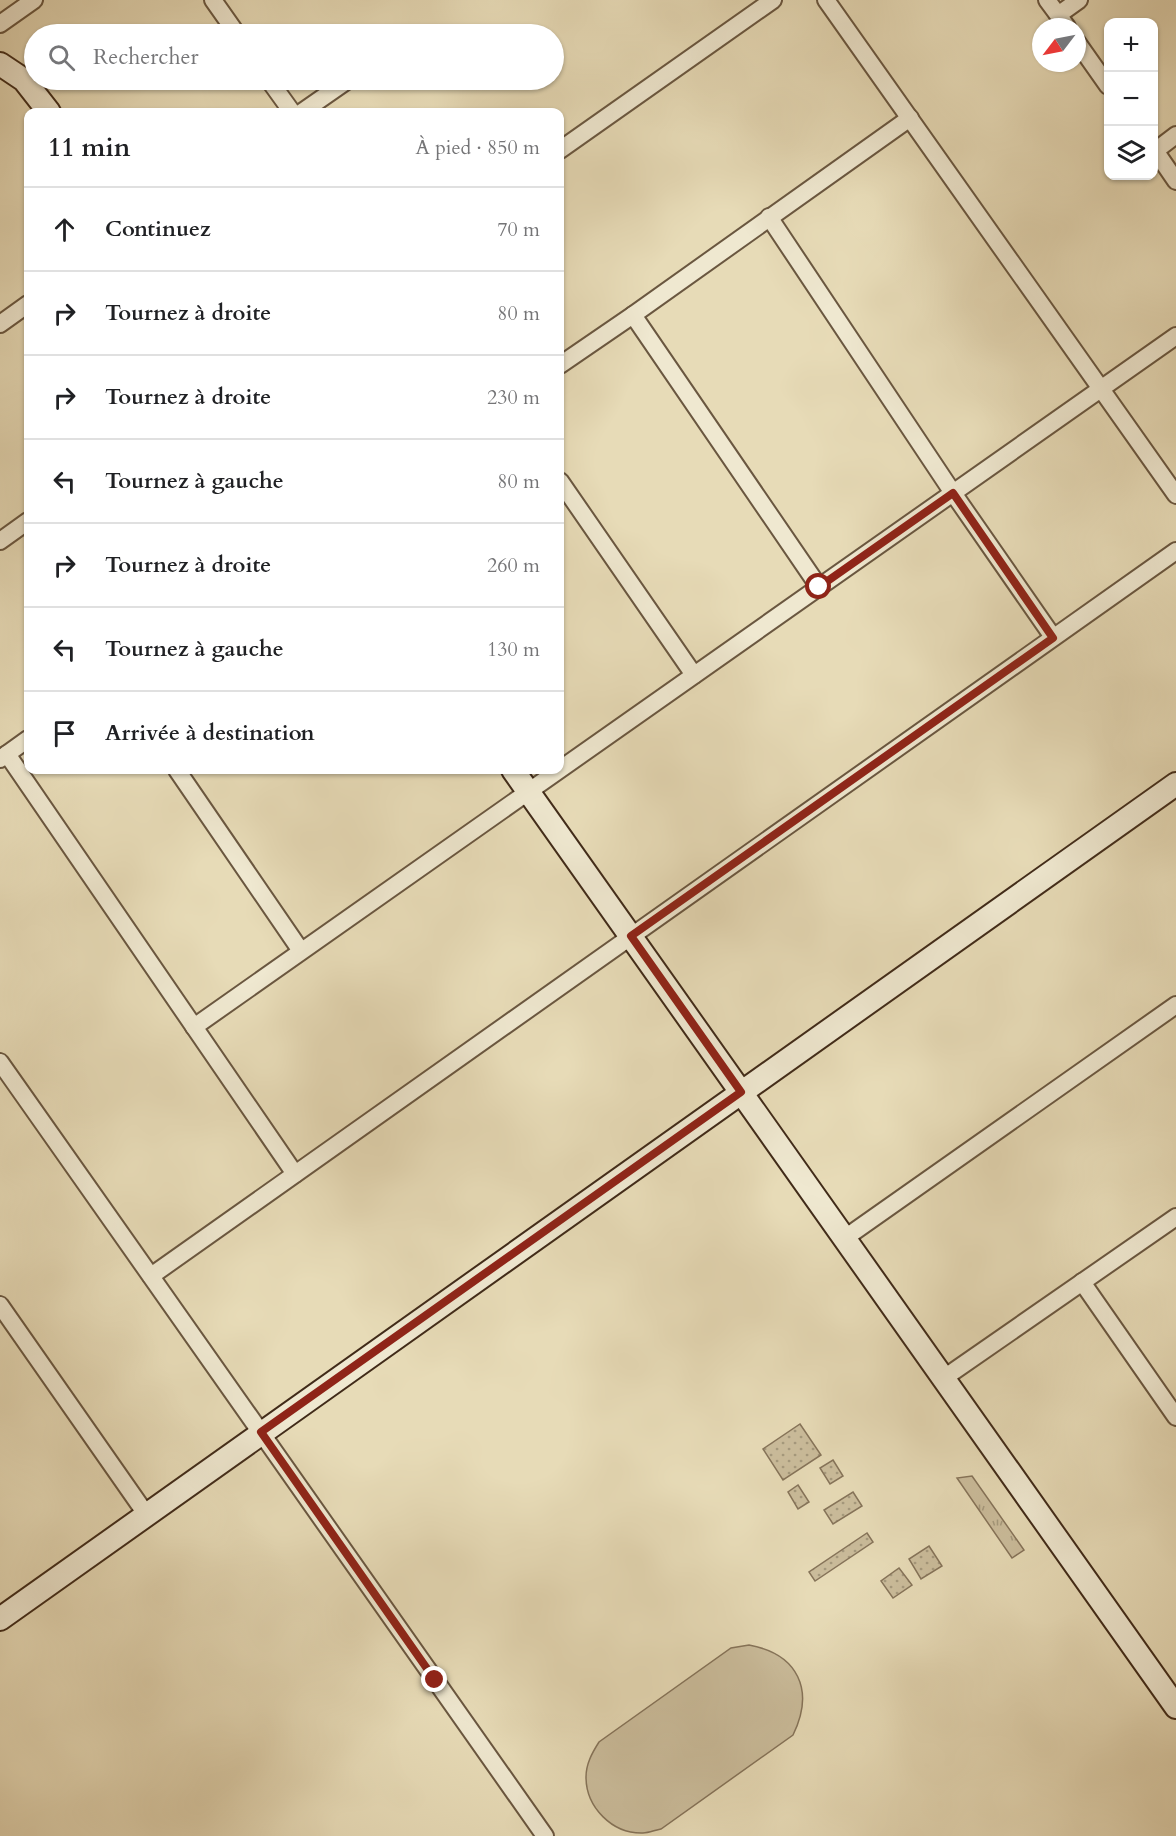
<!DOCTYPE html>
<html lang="fr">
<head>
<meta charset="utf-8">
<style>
	:root { --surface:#fff; --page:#f2f2f2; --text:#202124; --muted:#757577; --line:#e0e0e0 }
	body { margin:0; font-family:Cardo,serif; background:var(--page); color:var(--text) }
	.controls { position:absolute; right:18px; top:18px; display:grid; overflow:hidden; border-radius:12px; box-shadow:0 2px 4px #0004 }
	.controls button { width:54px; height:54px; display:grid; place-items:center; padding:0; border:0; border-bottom:2px solid var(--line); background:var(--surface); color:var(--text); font:30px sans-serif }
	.compass { position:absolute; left:1032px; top:18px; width:54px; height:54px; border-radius:50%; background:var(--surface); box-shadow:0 2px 4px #0004; rotate:238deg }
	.stop { position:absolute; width:18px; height:18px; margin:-14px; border:4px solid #8f2418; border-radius:50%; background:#fff }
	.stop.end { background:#8f2418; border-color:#fff; box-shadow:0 2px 6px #0008 }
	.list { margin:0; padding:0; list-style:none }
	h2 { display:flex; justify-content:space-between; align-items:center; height:78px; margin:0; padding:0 24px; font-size:26px }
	h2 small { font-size:20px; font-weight:400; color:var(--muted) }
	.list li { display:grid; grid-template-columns:39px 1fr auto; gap:18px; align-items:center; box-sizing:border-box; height:84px; padding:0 24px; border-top:2px solid var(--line) }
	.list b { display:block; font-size:22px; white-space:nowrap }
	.list em { font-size:20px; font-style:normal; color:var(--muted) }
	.icon { flex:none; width:33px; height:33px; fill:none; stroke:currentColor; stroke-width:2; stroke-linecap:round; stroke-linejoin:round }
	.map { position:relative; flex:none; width:1176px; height:1836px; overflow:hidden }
	.search { position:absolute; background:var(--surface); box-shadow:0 2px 4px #0004; left:24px; top:24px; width:540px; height:66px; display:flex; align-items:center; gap:15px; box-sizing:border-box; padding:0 21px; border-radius:33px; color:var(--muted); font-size:22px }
	.panel { position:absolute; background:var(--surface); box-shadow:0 2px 4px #0004; left:24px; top:108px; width:540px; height:666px; border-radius:12px }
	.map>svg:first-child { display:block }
	.grass { fill:url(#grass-tufts); stroke:#86745a; stroke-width:1.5 }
	.park { fill:#cbbd9c; stroke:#86745a; stroke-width:1.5 }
	.garden { fill:url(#garden-dots); stroke:#86745a; stroke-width:1.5 }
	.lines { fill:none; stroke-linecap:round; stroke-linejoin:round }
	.street-casing { stroke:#6a5740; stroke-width:20 }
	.secondary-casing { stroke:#412b19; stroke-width:26 }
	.street { stroke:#efe8d0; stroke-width:16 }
	.secondary { stroke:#efe8d0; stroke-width:22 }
	.route { stroke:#8f2418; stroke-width:8 }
</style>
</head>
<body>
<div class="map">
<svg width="1176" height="1836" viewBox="0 0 1176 1836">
	<defs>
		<pattern id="grass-tufts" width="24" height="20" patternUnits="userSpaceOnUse" patternTransform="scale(1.5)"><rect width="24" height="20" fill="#cbbd9c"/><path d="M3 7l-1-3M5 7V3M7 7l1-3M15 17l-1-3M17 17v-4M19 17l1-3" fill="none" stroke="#a69a7e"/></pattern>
		<pattern id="garden-dots" width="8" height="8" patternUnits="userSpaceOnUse" patternTransform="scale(1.5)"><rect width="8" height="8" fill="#cbbd9c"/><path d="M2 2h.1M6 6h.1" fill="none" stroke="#a69a7e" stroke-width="1.8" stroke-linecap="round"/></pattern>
	</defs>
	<rect width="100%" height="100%" fill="#e7dbb7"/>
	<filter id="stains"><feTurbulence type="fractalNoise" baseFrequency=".00333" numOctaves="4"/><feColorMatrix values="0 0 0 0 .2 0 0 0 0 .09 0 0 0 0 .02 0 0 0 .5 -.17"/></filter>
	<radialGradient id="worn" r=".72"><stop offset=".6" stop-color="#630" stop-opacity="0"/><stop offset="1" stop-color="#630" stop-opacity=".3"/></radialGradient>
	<polygon class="grass" points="972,1476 1024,1550 1012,1558 957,1478"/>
	<path class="park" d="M749,1645C798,1654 815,1690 793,1735L661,1829C655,1830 649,1833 643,1833C612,1834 586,1807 586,1777C586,1764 592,1753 599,1742L731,1648Z"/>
	<g class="garden">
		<polygon points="800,1424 821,1455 783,1480 763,1449"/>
		<polygon points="833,1460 843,1476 830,1484 820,1468"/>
		<polygon points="798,1485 809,1502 798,1509 788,1492"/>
		<polygon points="853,1492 862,1506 833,1524 824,1510"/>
		<polygon points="867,1533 873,1542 815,1581 809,1572"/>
		<polygon points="929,1546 942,1566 921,1579 909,1559"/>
		<polygon points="899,1568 912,1585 893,1598 881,1581"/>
	</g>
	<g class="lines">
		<defs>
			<g id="street">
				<polyline points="213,0 237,34"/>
				<polyline points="826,0 1176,495"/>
				<polyline points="1047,0 1067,27"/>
				<polyline points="1058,15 1079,0"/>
				<polyline points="0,24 34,0"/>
				<polyline points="1077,42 1108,86"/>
				<polyline points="269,80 292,112"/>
				<polyline points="302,112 348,80"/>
				<polyline points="1154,149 1176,181"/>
				<polyline points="560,150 773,0"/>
				<polyline points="1155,151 1176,135"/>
				<polyline points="769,217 953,493 1053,637"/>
				<polyline points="633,315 819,587"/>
				<polyline points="0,324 28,304"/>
				<polyline points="560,365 633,315 910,118"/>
				<polyline points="560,481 694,675"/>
				<polyline points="0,541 28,521"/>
				<polyline points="7,754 295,1174"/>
				<polyline points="0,759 28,739"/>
				<polyline points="177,770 301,951"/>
				<polyline points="194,1027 1176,336"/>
				<polyline points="0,1062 545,1836"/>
				<polyline points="845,1238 1176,1005"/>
				<polyline points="151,1276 1176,551"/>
				<polyline points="1082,1282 1176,1417"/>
				<polyline points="0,1305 146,1514"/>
				<polyline points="944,1378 1176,1217"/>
			</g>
			<g id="secondary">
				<polyline points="0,64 24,80 49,112"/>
				<polyline points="513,770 1176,1707"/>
				<polyline points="0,1619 1176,784"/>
			</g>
		</defs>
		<use href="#street" class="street-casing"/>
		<use href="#secondary" class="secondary-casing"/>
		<use href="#street" class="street"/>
		<use href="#secondary" class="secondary"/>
	</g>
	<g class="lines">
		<polyline class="route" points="435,1680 261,1432 741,1092 631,936 1053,638 953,493 819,587"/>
	</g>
	<rect width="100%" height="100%" filter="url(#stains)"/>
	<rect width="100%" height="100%" fill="url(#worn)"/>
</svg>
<div class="controls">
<button>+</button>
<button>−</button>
<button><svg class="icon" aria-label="layers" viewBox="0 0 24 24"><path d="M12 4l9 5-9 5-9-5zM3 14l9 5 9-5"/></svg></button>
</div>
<svg class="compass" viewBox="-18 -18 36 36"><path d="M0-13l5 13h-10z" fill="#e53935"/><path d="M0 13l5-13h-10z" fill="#757577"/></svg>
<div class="stop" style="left:819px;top:587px"></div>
<div class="stop end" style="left:435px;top:1680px"></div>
<div class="search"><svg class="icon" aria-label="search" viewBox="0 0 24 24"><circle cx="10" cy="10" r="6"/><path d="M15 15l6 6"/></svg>Rechercher</div>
<section class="panel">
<h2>11 min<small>À pied · 850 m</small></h2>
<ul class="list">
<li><svg class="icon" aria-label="ahead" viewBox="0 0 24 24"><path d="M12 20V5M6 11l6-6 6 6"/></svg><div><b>Continuez</b></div><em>70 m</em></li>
<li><svg class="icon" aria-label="right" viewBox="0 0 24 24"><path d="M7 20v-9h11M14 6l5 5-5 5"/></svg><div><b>Tournez à droite</b></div><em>80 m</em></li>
<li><svg class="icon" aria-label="right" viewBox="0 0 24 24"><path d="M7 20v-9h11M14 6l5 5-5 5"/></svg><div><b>Tournez à droite</b></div><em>230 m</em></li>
<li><svg class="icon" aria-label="left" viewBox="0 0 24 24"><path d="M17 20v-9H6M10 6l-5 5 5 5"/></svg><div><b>Tournez à gauche</b></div><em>80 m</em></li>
<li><svg class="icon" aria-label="right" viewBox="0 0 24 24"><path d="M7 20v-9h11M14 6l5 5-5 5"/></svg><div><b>Tournez à droite</b></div><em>260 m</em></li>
<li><svg class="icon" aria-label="left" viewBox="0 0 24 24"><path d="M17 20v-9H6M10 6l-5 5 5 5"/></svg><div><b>Tournez à gauche</b></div><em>130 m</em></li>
<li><svg class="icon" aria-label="arrive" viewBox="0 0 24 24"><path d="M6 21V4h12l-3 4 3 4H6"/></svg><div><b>Arrivée à destination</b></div></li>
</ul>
</section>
</div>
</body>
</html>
